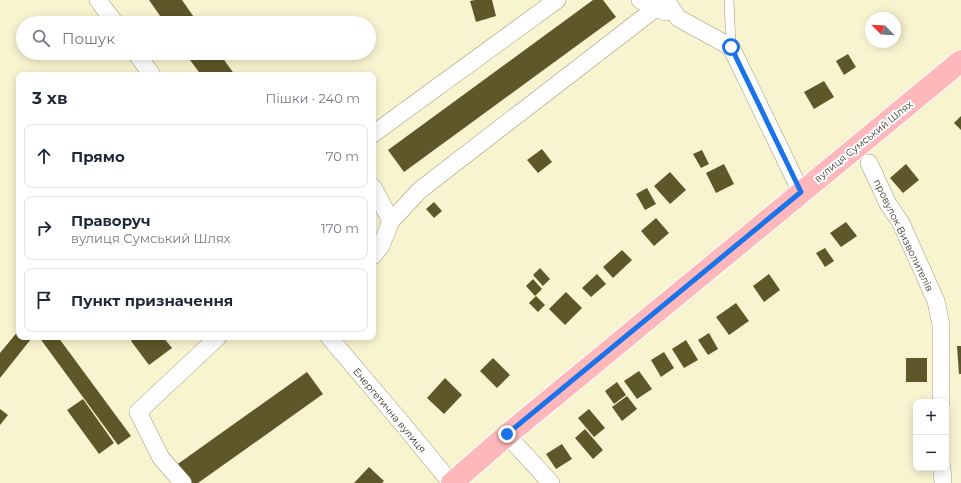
<!DOCTYPE html>
<html lang="uk">
<head>
<meta charset="utf-8">
<style>
	:root { --surface:#fff; --page:#f2f2f3; --text:#1f2937; --muted:#747a83; --line:#e0e1e3 }
	body { margin:0; font-family:Montserrat,sans-serif; background:var(--page); color:var(--text) }
	.controls { position:absolute; right:12px; bottom:12px; display:grid; overflow:hidden; border-radius:8px; box-shadow:0 2px 10px #0003 }
	.controls button { width:36px; height:36px; display:grid; place-items:center; padding:0; border:0; border-bottom:1px solid var(--line); background:var(--surface); color:var(--text); font:20px sans-serif }
	.compass { position:absolute; left:865px; top:12px; width:36px; height:36px; border-radius:50%; background:var(--surface); box-shadow:0 2px 10px #0003; rotate:294deg }
	.stop { position:absolute; width:12px; height:12px; margin:-9px; border:3px solid #1a73e8; border-radius:50%; background:#fff }
	.stop.end { background:#1a73e8; border-color:#fff; box-shadow:0 1px 4px #0008 }
	.list { margin:0; padding:0; list-style:none }
	h2 { display:flex; justify-content:space-between; align-items:center; height:52px; margin:0; padding:0 16px; font-size:17px }
	h2 small { font-size:13px; font-weight:400; color:var(--muted) }
	.list li { display:grid; grid-template-columns:26px 1fr auto; gap:12px; align-items:center; box-sizing:border-box; height:64px; margin:0 8px 8px; padding:0 8px; border:1px solid var(--line); border-radius:8px }
	.list b { display:block; font-size:15px; white-space:nowrap }
	.list p { margin:0; font-size:13px; white-space:nowrap; color:var(--muted) }
	.list em { font-size:13px; font-style:normal; color:var(--muted) }
	.icon { flex:none; width:22px; height:22px; fill:none; stroke:currentColor; stroke-width:2; stroke-linecap:round; stroke-linejoin:round }
	.map { position:relative; flex:none; width:961px; height:483px; overflow:hidden }
	.search { position:absolute; background:var(--surface); box-shadow:0 2px 10px #0003; left:16px; top:16px; width:360px; height:44px; display:flex; align-items:center; gap:10px; box-sizing:border-box; padding:0 14px; border-radius:22px; color:var(--muted); font-size:15px }
	.panel { position:absolute; background:var(--surface); box-shadow:0 2px 10px #0003; left:16px; top:72px; width:360px; height:268px; border-radius:8px }
	.map>svg:first-child { display:block }
	.building { fill:#5e5729 }
	.lines { fill:none; stroke-linecap:round; stroke-linejoin:round }
	.service-casing { stroke:#9f9978; stroke-width:10 }
	.minor-casing { stroke:#9f9978; stroke-width:18 }
	.primary-casing { stroke:#fff; stroke-width:24 }
	.service { stroke:#fff; stroke-width:9 }
	.minor { stroke:#fff; stroke-width:17 }
	.primary { stroke:#feb8bb; stroke-width:22 }
	.route { stroke:#1a73e8; stroke-width:5 }
	.labels { text-anchor:middle; stroke-width:4; stroke-linejoin:round; paint-order:stroke }
	.street-label { font-size:10px; fill:#373427; stroke:#fff }
</style>
</head>
<body>
<div class="map">
<svg width="961" height="483" viewBox="0 0 961 483">
	<rect width="100%" height="100%" fill="#f9f4d0"/>
	<g class="building">
		<polygon points="149,0 182,0 198,23 165,23"/>
		<polygon points="475,0 492,0 496,16 476,22 470,1"/>
		<polygon points="593,0 603,0 616,17 404,172 388,150"/>
		<polygon points="185,53 219,53 235,75 201,75"/>
		<polygon points="848,54 856,67 844,75 836,61"/>
		<polygon points="824,81 834,97 814,109 804,92"/>
		<polygon points="961,116 961,130 954,123"/>
		<polygon points="542,149 552,162 538,173 527,160"/>
		<polygon points="702,150 709,164 701,168 693,154"/>
		<polygon points="724,164 734,184 716,193 706,173"/>
		<polygon points="906,164 919,180 903,193 890,178"/>
		<polygon points="670,172 686,190 670,204 654,186"/>
		<polygon points="647,188 656,204 645,210 636,194"/>
		<polygon points="434,202 442,211 434,218 426,209"/>
		<polygon points="656,218 669,233 654,246 641,231"/>
		<polygon points="846,222 857,236 841,247 830,233"/>
		<polygon points="825,248 834,261 825,267 816,253"/>
		<polygon points="622,250 632,260 613,278 603,267"/>
		<polygon points="540,268 550,279 543,286 533,275"/>
		<polygon points="597,274 606,284 591,297 582,288"/>
		<polygon points="769,274 780,290 764,302 753,286"/>
		<polygon points="533,279 542,289 535,296 526,286"/>
		<polygon points="566,292 582,308 565,325 549,309"/>
		<polygon points="536,296 545,305 538,312 529,303"/>
		<polygon points="736,303 749,321 729,335 716,317"/>
		<polygon points="19,330 19,337 29,337 31,339 0,378 0,353"/>
		<polygon points="709,333 718,349 708,355 698,340"/>
		<polygon points="39,337 58,337 131,436 118,445"/>
		<polygon points="136,337 163,337 172,348 149,365 131,341"/>
		<polygon points="686,340 698,360 684,368 672,349"/>
		<polygon points="957,346 961,346 961,374 959,374"/>
		<polygon points="664,352 674,368 661,377 651,360"/>
		<polygon points="493,358 510,375 497,388 480,371"/>
		<rect x="906" y="358" width="21" height="24"/>
		<polygon points="639,371 652,389 637,399 624,381"/>
		<polygon points="307,372 323,394 198,483 187,483 175,466"/>
		<polygon points="445,378 462,395 444,414 427,398"/>
		<polygon points="617,382 626,395 614,404 605,391"/>
		<polygon points="627,396 637,409 622,421 612,407"/>
		<polygon points="83,399 114,443 99,454 67,410"/>
		<polygon points="0,409 8,415 0,425"/>
		<polygon points="589,409 605,428 594,437 578,418"/>
		<polygon points="585,429 603,450 593,459 575,438"/>
		<polygon points="562,444 572,459 556,469 546,454"/>
		<polygon points="369,467 384,481 382,483 354,483"/>
	</g>
	<g class="lines">
		<defs>
			<polyline id="service" points="729,0 731,47"/>
			<g id="minor">
				<polyline points="98,0 115,23"/>
				<polyline points="640,0 665,12"/>
				<polyline points="666,0 678,18 731,47 801,192"/>
				<polyline points="136,53 152,75"/>
				<polyline points="373,134 557,0"/>
				<polyline points="869,163 888,204 901,223 936,301 941,325 941,402"/>
				<polyline points="373,187 391,221"/>
				<polyline points="373,256 381,246 391,221 420,190 656,8"/>
				<polyline points="329,337 406,428 451,483"/>
				<polyline points="507,435 551,483"/>
				<polyline points="942,468 943,483"/>
				<polyline points="183,483 161,458 138,412 218,337"/>
			</g>
			<polyline id="primary" points="452,483 507,435 961,61"/>
		</defs>
		<use href="#service" class="service-casing"/>
		<use href="#minor" class="minor-casing"/>
		<use href="#primary" class="primary-casing"/>
		<use href="#service" class="service"/>
		<use href="#minor" class="minor"/>
		<use href="#primary" class="primary"/>
	</g>
	<g class="lines">
		<polyline class="route" points="507,434 801,192 731,47"/>
	</g>
	<g class="labels">
		<g class="street-label">
			<text transform="translate(863 141) rotate(-39)" y="4">вулиця Сумський Шлях</text>
			<text transform="translate(904 235) rotate(64)" y="4">провулок Визволителів</text>
			<text transform="translate(390 410) rotate(50)" y="4">Енергетична вулиця</text>
		</g>
	</g>
</svg>
<div class="controls">
<button>+</button>
<button>−</button>
</div>
<svg class="compass" viewBox="-18 -18 36 36"><path d="M0-13l5 13h-10z" fill="#e53935"/><path d="M0 13l5-13h-10z" fill="#747a83"/></svg>
<div class="stop" style="left:731px;top:47px"></div>
<div class="stop end" style="left:507px;top:434px"></div>
<div class="search"><svg class="icon" aria-label="search" viewBox="0 0 24 24"><circle cx="10" cy="10" r="6"/><path d="M15 15l6 6"/></svg>Пошук</div>
<section class="panel">
<h2>3 хв<small>Пішки · 240 m</small></h2>
<ul class="list">
<li><svg class="icon" aria-label="ahead" viewBox="0 0 24 24"><path d="M12 20V5M6 11l6-6 6 6"/></svg><div><b>Прямо</b></div><em>70 m</em></li>
<li><svg class="icon" aria-label="right" viewBox="0 0 24 24"><path d="M7 20v-9h11M14 6l5 5-5 5"/></svg><div><b>Праворуч</b><p>вулиця Сумський Шлях</p></div><em>170 m</em></li>
<li><svg class="icon" aria-label="arrive" viewBox="0 0 24 24"><path d="M6 21V4h12l-3 4 3 4H6"/></svg><div><b>Пункт призначення</b></div></li>
</ul>
</section>
</div>
</body>
</html>
